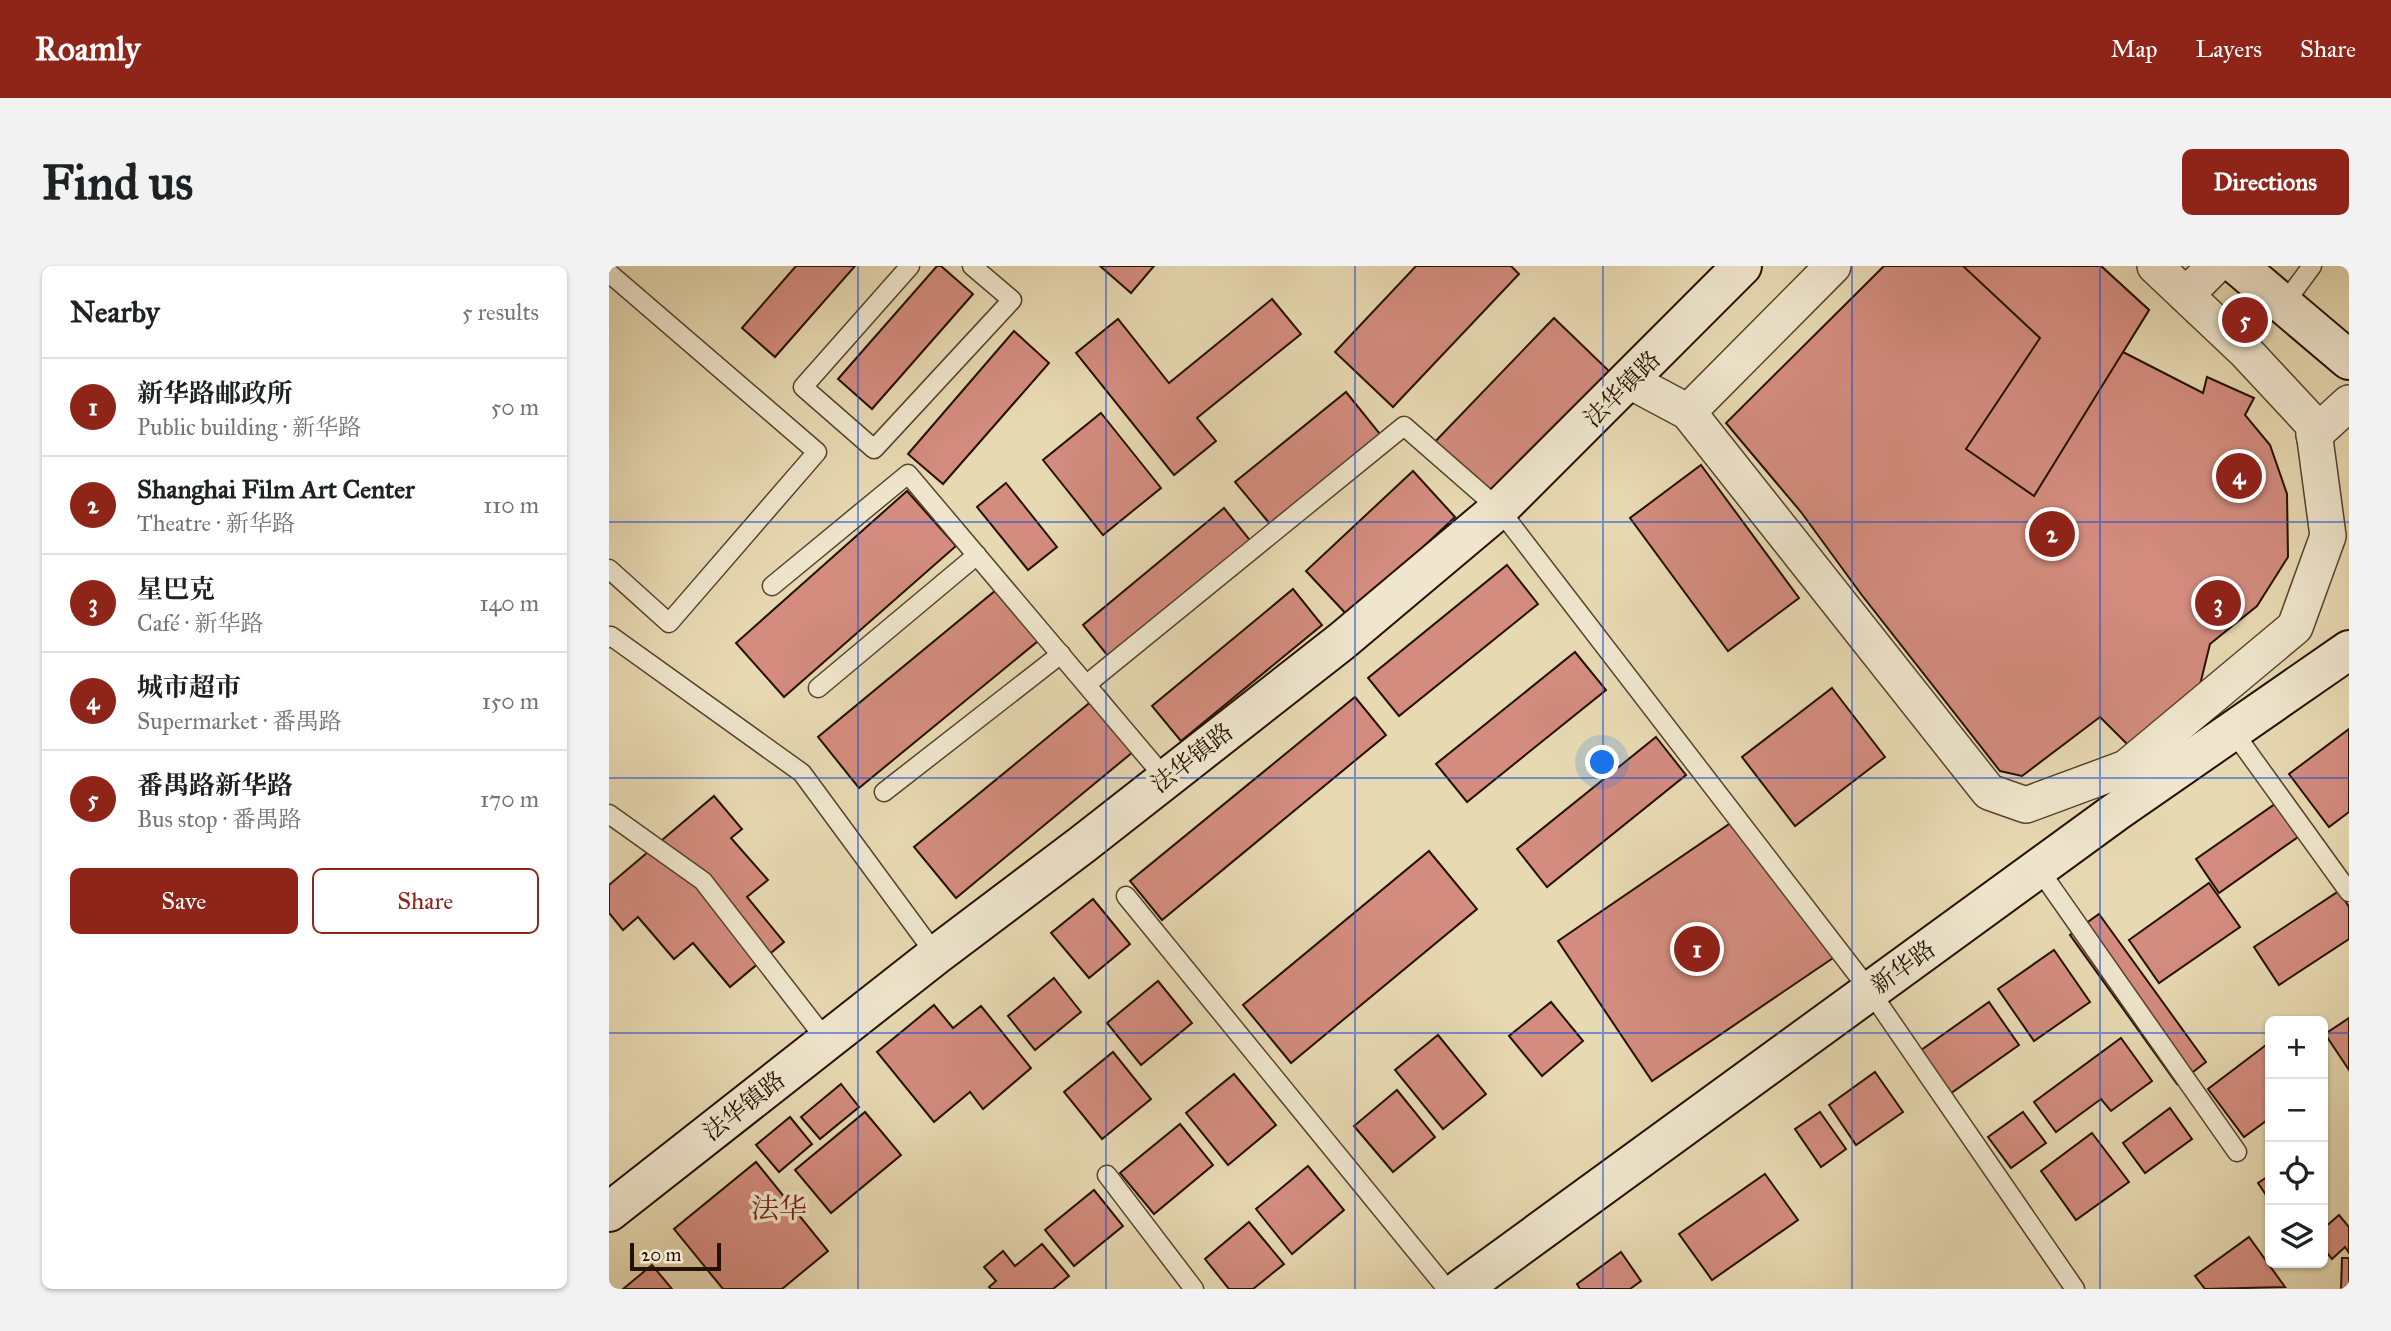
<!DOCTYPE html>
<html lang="en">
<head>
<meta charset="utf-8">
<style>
	:root { --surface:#fff; --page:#f2f2f2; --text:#202124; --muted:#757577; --line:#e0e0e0; --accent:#8f2418 }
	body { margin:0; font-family:"IM FELL Great Primer","Noto Serif SC",serif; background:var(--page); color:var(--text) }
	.controls { position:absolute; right:21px; bottom:21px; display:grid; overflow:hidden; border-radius:10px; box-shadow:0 2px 5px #0004 }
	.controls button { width:63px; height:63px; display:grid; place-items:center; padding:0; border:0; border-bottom:2px solid var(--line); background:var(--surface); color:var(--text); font:35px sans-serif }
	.scale { position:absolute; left:21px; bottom:18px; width:91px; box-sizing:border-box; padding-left:7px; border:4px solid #251101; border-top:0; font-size:19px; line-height:24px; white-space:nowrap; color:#251101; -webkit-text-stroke:5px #efe6cd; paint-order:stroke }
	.you { position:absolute; left:994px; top:497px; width:24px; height:24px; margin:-18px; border:5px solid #fff; border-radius:50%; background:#1a73e8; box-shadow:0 0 0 10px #1a73e833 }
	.badge { display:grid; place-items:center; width:46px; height:46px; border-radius:50%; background:var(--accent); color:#fff; font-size:23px; font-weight:700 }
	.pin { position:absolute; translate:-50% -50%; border:4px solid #fff; box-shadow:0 2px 7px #0006 }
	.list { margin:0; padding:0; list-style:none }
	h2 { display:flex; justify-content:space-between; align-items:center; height:91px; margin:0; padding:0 28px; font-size:30px }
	h2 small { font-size:23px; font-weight:400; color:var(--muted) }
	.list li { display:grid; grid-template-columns:46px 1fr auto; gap:21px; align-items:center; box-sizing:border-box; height:98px; padding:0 28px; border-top:2px solid var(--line) }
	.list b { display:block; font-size:26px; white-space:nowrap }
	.list p { margin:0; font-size:23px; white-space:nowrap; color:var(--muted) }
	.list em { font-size:23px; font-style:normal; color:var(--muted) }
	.actions { display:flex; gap:14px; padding:21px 28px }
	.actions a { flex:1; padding:16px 0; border:2px solid var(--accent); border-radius:10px; text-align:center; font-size:24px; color:var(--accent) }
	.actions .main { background:var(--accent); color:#fff }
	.icon { flex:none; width:38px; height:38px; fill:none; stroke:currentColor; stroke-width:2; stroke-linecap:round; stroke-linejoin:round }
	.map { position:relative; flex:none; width:1740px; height:1023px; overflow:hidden; border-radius:10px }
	header { display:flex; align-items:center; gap:42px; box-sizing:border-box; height:98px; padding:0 35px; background:var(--accent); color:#fff }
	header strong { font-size:33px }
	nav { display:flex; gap:38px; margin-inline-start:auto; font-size:24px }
	.intro { display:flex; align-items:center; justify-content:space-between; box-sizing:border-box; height:168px; padding:0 42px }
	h1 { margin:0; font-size:49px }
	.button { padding:18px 32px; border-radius:10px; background:var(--accent); color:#fff; font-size:24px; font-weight:700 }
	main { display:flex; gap:42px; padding:0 42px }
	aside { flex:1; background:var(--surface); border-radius:10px; box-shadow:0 2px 5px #0004 }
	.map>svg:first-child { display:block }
	.building { fill:#d38c7e; stroke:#251101; stroke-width:2 }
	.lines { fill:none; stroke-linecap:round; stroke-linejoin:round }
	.lane-casing { stroke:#56432d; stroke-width:21 }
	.street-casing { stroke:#56432d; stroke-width:38 }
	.secondary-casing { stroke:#251101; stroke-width:42 }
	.lane { stroke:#efe6cd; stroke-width:18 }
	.street { stroke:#efe6cd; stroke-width:35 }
	.secondary { stroke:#efe6cd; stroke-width:38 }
	.grid { fill:none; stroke:#1d4ed8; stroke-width:2; stroke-opacity:0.55 }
	.labels { text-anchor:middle; stroke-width:7; stroke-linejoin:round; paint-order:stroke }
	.street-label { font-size:24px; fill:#251101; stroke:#efe6cd }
	.quarter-label { font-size:28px; fill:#7a1f14; stroke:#efe6cd }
</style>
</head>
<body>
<header>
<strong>Roamly</strong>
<nav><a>Map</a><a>Layers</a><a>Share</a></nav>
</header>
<div class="intro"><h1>Find us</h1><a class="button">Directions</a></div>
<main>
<aside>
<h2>Nearby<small>5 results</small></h2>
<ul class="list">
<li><span class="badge">1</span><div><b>新华路邮政所</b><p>Public building · 新华路</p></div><em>50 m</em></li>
<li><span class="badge">2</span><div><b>Shanghai Film Art Center</b><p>Theatre · 新华路</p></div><em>110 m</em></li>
<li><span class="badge">3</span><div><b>星巴克</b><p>Café · 新华路</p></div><em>140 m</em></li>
<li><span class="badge">4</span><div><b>城市超市</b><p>Supermarket · 番禺路</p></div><em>150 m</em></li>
<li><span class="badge">5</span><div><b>番禺路新华路</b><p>Bus stop · 番禺路</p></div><em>170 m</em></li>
</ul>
<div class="actions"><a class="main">Save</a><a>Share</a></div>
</aside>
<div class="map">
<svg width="1740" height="1023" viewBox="0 0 1740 1023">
	<rect width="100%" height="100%" fill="#e7d9b2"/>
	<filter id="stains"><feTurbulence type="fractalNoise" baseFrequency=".00286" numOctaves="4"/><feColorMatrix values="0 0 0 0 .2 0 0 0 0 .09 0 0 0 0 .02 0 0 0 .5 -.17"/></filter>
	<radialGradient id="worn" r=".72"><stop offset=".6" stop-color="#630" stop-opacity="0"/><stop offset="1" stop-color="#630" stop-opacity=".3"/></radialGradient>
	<g class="building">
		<polygon points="187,0 246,0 166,91 133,62"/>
		<polygon points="328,0 332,0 364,28 263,143 229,113"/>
		<polygon points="491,0 545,0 522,27"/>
		<polygon points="807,0 902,0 910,8 784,141 726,86"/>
		<polygon points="1275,0 1492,0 1540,44 1514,86 1594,127 1598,111 1645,132 1636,149 1661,179 1678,228 1679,291 1648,340 1601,378 1589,427 1524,484 1491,451 1413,510 1391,505 1252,328 1192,246 1117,157"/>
		<polygon points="1354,0 1492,0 1540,44 1425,230 1357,183 1431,72"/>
		<polygon points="663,33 692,68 588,152 607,175 565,209 467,87 509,53 560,117"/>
		<polygon points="945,52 1002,107 876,240 818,184"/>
		<polygon points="405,65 440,97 334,218 299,188"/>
		<polygon points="737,126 771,168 661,258 626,216"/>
		<polygon points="492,147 552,222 494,269 434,194"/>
		<polygon points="1092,199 1190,332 1119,385 1021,252"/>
		<polygon points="804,205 846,251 740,351 697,305"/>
		<polygon points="397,217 448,281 419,304 368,241"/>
		<polygon points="298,225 347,280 175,431 127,377"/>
		<polygon points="615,242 644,278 503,395 474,359"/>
		<polygon points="898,299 929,338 790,450 759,412"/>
		<polygon points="398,315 440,366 250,522 209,471"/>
		<polygon points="684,323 713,359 572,475 543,440"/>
		<polygon points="966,386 997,424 858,536 827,498"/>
		<polygon points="1223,422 1276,491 1186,560 1133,491"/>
		<polygon points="495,425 536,476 347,632 305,581"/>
		<polygon points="746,431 777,469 553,654 521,615"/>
		<polygon points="1740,463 1740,546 1720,561 1680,508"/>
		<polygon points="1047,471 1077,509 938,621 908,583"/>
		<polygon points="105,530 133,563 122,572 159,614 138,631 175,676 121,721 84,677 65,693 29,651 14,664 0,647 0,619"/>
		<polygon points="1666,538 1689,571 1610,627 1587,593"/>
		<polygon points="1132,550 1227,690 1043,815 949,675"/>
		<polygon points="820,585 868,643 682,797 634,739"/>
		<polygon points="1600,617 1631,661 1550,717 1520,674"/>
		<polygon points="1730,625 1740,641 1740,673 1670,719 1645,681"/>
		<polygon points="484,633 521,678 480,712 442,667"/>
		<polygon points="1490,648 1597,796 1568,818 1461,669"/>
		<polygon points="1445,684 1481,736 1425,775 1389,723"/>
		<polygon points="445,712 472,746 426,784 399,750"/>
		<polygon points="549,715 583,757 532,799 498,757"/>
		<polygon points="942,736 974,775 933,810 900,770"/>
		<polygon points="1380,736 1410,779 1338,830 1308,787"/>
		<polygon points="325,739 344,762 372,740 422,802 374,843 361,826 325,856 268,786"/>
		<polygon points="1740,752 1740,804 1716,768"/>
		<polygon points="829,769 877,828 834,863 786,804"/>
		<polygon points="1512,772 1543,815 1502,845 1492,833 1447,866 1425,836"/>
		<polygon points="1661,776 1661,852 1635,871 1599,823"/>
		<polygon points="504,786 542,833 493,873 455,826"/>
		<polygon points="1266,806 1294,846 1247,879 1220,839"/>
		<polygon points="625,808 667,859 619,899 577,847"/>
		<polygon points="232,818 250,841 211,873 192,851"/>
		<polygon points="788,824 826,871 784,906 745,860"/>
		<polygon points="1561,842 1583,873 1536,907 1514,877"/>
		<polygon points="256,846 292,889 222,947 186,904"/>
		<polygon points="1211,846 1237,883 1212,901 1186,863"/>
		<polygon points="1414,846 1437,877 1402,902 1379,871"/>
		<polygon points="181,851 203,878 170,906 147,879"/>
		<polygon points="571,858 604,899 545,948 511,907"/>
		<polygon points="1483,867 1520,916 1467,954 1432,905"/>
		<polygon points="147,896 219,985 173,1023 114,1023 65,963"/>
		<polygon points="699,900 735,944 683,988 647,943"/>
		<polygon points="1156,908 1189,954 1103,1014 1070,968"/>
		<polygon points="1661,909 1661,935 1649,917"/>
		<polygon points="485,924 514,960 465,1000 436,964"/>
		<polygon points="1730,949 1740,961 1740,987 1736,981 1723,993 1714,982 1714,963"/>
		<polygon points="640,956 675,998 644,1023 620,1023 596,993"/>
		<polygon points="1640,971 1676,1021 1596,1023 1586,1010"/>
		<polygon points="433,978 460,1010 444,1023 382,1023 380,1021 387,1015 375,1001 394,985 406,1000"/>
		<polygon points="1012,986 1032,1015 1021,1023 971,1023 968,1018"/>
		<polygon points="1733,992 1740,992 1740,1023 1732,1023"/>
		<polygon points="43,999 63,1023 14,1023"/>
	</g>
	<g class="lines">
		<defs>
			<g id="lane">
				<polyline points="301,0 194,121 265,183 403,34 363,0"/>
				<polyline points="0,7 208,186 60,357 0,303"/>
				<polyline points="1675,38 1703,0"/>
				<polyline points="163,320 299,208 556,512"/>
				<polyline points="0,372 2,370 193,507 327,689"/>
				<polyline points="478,418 795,160 890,243 1261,725 1466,1023"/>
				<polyline points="209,422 368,289"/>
				<polyline points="1623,464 1740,626"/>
				<polyline points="275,526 452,388"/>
				<polyline points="0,548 94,615 218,775"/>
				<polyline points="1429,602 1628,886"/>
				<polyline points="517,630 838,1023"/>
				<polyline points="498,909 585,1023"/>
			</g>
			<g id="street">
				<polyline points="1577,29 1606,0"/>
				<polyline points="1021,115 1079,146 1380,526 1417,539 1517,502 1542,522"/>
				<polyline points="1079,146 1224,0"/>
				<polyline points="1705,169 1740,137"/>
				<polyline points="1517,502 1686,361 1719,270 1704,158 1637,86 1546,0"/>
			</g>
			<g id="secondary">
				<polyline points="1629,0 1740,94"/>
				<polyline points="0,946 327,689 474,578 733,375 890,243 1133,0"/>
				<polyline points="852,1023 1508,545 1740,384"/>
			</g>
		</defs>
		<use href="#lane" class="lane-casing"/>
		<use href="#street" class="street-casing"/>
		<use href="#secondary" class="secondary-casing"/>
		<use href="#lane" class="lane"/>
		<use href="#street" class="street"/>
		<use href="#secondary" class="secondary"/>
	</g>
	<path class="grid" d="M249,0V1023M497,0V1023M746,0V1023M994,0V1023M1243,0V1023M1491,0V1023M0,256H1740M0,512H1740M0,767H1661M1714,767H1740"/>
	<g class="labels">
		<g class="street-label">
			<text transform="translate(1013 123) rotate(-45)" y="8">法华镇路</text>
			<text transform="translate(583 492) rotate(-38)" y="8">法华镇路</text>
			<text transform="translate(1294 701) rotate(-36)" y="8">新华路</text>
			<text transform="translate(135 840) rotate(-38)" y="8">法华镇路</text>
		</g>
		<g class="quarter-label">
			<text x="170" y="952">法华</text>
		</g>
	</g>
	<rect width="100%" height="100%" filter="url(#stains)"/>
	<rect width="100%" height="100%" fill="url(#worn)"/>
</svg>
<div class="controls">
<button>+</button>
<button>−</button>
<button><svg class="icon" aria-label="locate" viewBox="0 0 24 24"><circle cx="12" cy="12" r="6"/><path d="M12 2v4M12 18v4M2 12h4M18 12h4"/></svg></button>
<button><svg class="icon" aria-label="layers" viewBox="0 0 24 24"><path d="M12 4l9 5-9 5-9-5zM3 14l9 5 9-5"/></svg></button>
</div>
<div class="scale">20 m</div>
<div class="you"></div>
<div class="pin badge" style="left:1088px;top:683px">1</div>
<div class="pin badge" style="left:1443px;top:268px">2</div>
<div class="pin badge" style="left:1609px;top:337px">3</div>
<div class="pin badge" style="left:1630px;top:210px">4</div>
<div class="pin badge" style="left:1636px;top:54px">5</div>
</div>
</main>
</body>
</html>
